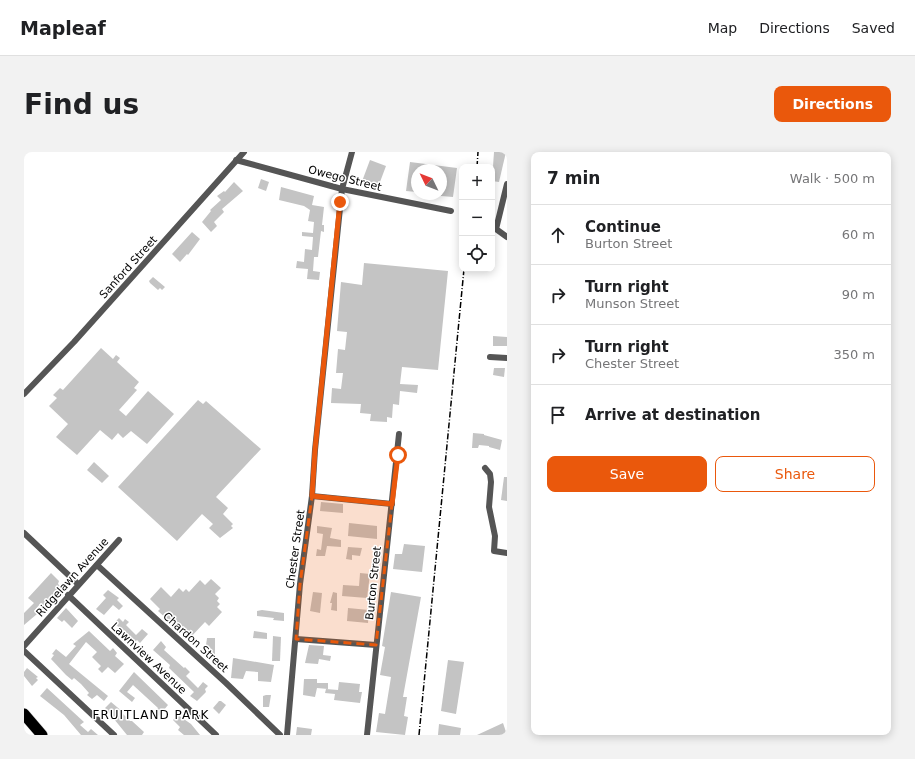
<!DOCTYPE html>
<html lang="en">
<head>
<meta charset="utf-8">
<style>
	:root { --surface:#fff; --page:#f2f2f2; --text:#202124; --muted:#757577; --line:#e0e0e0; --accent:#ea580c }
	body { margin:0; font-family:"DejaVu Sans",sans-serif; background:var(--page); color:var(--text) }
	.controls { position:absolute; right:12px; top:12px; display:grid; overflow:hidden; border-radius:8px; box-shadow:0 2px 10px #0003 }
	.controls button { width:36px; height:36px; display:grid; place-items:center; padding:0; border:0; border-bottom:1px solid var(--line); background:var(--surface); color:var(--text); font:20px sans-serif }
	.compass { position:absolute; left:387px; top:12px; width:36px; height:36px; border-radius:50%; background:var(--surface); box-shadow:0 2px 10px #0003; rotate:313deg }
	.stop { position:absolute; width:12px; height:12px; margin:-9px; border:3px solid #ea580c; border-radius:50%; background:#fff }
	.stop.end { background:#ea580c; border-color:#fff; box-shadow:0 1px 4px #0008 }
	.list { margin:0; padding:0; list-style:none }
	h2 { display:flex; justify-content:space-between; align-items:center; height:52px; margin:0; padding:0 16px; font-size:17px }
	h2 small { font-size:13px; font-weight:400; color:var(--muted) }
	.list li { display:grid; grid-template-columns:26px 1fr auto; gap:12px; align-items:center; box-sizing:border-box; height:60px; padding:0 16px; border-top:1px solid var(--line) }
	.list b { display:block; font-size:15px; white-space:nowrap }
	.list p { margin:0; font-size:13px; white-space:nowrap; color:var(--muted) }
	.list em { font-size:13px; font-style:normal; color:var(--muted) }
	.actions { display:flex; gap:8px; padding:12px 16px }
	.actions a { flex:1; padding:9px 0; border:1px solid var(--accent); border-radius:8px; text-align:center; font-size:14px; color:var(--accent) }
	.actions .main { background:var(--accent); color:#fff }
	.icon { flex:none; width:22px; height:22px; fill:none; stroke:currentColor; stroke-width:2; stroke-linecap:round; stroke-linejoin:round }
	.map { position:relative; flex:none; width:483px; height:583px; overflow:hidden; border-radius:8px }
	header { display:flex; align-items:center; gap:24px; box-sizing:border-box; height:56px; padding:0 20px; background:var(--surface); border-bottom:1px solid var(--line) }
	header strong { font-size:19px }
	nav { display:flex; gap:22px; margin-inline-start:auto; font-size:14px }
	.intro { display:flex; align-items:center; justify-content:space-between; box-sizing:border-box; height:96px; padding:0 24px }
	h1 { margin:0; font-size:28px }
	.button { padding:10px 18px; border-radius:8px; background:var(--accent); color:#fff; font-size:14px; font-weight:700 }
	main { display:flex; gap:24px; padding:0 24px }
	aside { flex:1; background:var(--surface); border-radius:8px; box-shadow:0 2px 10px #0003 }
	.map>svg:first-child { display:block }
	.building { fill:#c4c4c4 }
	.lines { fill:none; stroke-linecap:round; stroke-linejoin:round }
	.highway-casing { stroke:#dbdbdb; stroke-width:12 }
	.street { stroke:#555; stroke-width:6 }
	.highway { stroke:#000; stroke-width:11 }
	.rail { stroke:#000; stroke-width:1.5; stroke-dasharray:6 2 1 2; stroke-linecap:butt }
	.route { stroke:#ea580c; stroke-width:5 }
	.marked { fill:#e8590c; fill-opacity:0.2; stroke:#e8590c; stroke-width:3; stroke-dasharray:8 5; stroke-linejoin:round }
	.labels { text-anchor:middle; stroke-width:3; stroke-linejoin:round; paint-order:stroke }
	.street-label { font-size:11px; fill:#000; stroke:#fff }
	.neighbourhood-label { font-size:12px; letter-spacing:1px; fill:#000; stroke:#fff }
</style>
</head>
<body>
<header>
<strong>Mapleaf</strong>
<nav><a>Map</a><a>Directions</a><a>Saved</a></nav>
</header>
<div class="intro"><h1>Find us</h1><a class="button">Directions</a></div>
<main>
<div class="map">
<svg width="483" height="583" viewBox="0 0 483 583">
	<rect width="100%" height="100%" fill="#fff"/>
	<g class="building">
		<polygon points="470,0 482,0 475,30 468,29"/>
		<polygon points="346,8 362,14 353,38 337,32"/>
		<polygon points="386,10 433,16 429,45 417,44 417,18 393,18 393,40 382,39"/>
		<polygon points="237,27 245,30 242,39 234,36"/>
		<polygon points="210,30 219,39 198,57 200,60 190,70 193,74 187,80 178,70 187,59 186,58 197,48 193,44 200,39 201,40"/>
		<polygon points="257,35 290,44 288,53 300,55 298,73 300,73 300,80 297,79 294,105 290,105 289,119 296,120 295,128 283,127 284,117 272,116 273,109 280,110 281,97 288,98 289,85 278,84 278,80 289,81 290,70 284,69 286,58 280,54 255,48"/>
		<polygon points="168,80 176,87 164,103 163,102 156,110 148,102"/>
		<polygon points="340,111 424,119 414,218 378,215 376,232 394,233 393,241 376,239 375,253 369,252 368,266 363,265 363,270 346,269 347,262 336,261 337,252 307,251 308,236 317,237 319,221 312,221 314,197 321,198 323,180 313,179 317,130 338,133"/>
		<polygon points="129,125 141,135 138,138 136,136 134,138 126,131 125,129"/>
		<polygon points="469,184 483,185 483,194 469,194"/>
		<polygon points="77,196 89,207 92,203 96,206 93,210 115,230 110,236 113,238 95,258 102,264 124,239 150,262 123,292 107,279 99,286 94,281 88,288 76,278 53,303 32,285 44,272 25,254 33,246 29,243 36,236 39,238"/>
		<polygon points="470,216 481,216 480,225 469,223"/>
		<polygon points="174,248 179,252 182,249 237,297 192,345 204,356 199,362 209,372 207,374 209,376 196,386 185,376 189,372 178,362 153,389 94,335"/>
		<polygon points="449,281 460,282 460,283 478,288 476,298 465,295 465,294 455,293 454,296 448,296"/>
		<polygon points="70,310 85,324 78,331 63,318"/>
		<polygon points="480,325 483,325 483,349 477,348"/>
		<polygon points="297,350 319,352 319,361 296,359"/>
		<polygon points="325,371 353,374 353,387 324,384"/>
		<polygon points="293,374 308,376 306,386 317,388 317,395 303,394 301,404 292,404 293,397 297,398 299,382 293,381"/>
		<polygon points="380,392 401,394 398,420 369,417 371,402 378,402"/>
		<polygon points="324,395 338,396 336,404 328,403 328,408 322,407"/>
		<polygon points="27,421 35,429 34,432 37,435 19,454 16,452 10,459 13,462 0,473 0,461 10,451 4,446"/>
		<polygon points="336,421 346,422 343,446 318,444 319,433 335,434"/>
		<polygon points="187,427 197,436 191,442 195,446 193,449 196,452 193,455 198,460 185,474 181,470 165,487 134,459 136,457 126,447 137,435 147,445 155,436 159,440 162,437 165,440 176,428 181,433"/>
		<polygon points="84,438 95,446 93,448 99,454 95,458 89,453 80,463 72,457 82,446 79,443"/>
		<polygon points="289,440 298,441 296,461 286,459"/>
		<polygon points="309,440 313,441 313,459 307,458 308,451 306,451"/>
		<polygon points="367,440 397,445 379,545 383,545 380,564 384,565 381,583 352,580 355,561 361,562 367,525 356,523 361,495 358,494"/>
		<polygon points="42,456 54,469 48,476 40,468 38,470 33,466"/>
		<polygon points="324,456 345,458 344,471 323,469"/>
		<polygon points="238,458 260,461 260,469 249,468 250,466 233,464 233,459"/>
		<polygon points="95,466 99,470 101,467 105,470 102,473 112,483 118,477 124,482 116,491 113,488 111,490 90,471"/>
		<polygon points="65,479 86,499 89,496 93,501 91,504 100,512 91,521 84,515 78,521 74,517 77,514 68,505 73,500 62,490 45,512 84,544 80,549 73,543 68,547 63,543 65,541 57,532 50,526 48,528 42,523 27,507 30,503 28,502 32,497 42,505 52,494 49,492"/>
		<polygon points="230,479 243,481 243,487 229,486"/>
		<polygon points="249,484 257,485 256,509 248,509"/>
		<polygon points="183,486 191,486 191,502 181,501"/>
		<polygon points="137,489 142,495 140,498 160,516 161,515 166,520 162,524 174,536 179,530 184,534 181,537 182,540 173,549 166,544 170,540 145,516 146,513 129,498"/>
		<polygon points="285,493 300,494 299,503 307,504 306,509 295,507 294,512 281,511"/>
		<polygon points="209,506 250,513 247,530 234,529 234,520 222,519 219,527 207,526"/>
		<polygon points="424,508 440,510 432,562 417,559"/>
		<polygon points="3,516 14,525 12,526 14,528 8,534 0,524 0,520"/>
		<polygon points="110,520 144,553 135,564 131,560 134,556 109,533 103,540 111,546 108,550 95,539"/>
		<polygon points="280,527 293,527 293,531 304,531 304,537 293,536 291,545 279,543"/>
		<polygon points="315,530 336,532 335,540 338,540 336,551 310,548 311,542 301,541 302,537 314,538"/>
		<polygon points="23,536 60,570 56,573 64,580 67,577 74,583 57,583 40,563 16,544"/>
		<polygon points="242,543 247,543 245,555 239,555 239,544"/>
		<polygon points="195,549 197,549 202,553 195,562 189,556"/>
		<polygon points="87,550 99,560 98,561 106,569 108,569 120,580 118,583 103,583 81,556"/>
		<polygon points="154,563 167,572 176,583 160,583 154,578 156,575 149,568"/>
		<polygon points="479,571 483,583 453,583"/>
		<polygon points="415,572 437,576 436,583 414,583"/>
		<polygon points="273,575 288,577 287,583 272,583"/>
	</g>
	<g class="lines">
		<defs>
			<polyline id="highway" points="0,562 18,583"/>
		</defs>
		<use href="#highway" class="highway-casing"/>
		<g class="street">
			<polyline points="212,8 318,37 427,59"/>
			<polyline points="483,32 472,77 483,85"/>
			<polyline points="466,205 483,206"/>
			<polyline points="0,242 50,190 220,0"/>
			<polyline points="461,316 466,322 467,330 465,355 471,384 470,399 483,401"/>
			<polyline points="288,344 368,352"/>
			<polyline points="0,381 54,432"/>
			<polyline points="73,413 202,531 256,583"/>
			<polyline points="44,443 192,583"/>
			<polyline points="272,487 352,493"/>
			<polyline points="0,494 95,388"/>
			<polyline points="0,499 90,583"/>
			<polyline points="263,583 276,432 288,344 291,298 318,37 328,0"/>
			<polyline points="343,583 375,282"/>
		</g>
		<use href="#highway" class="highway"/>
		<g class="rail">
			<polyline points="453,15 454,0"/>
			<polyline points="395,583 440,117"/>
		</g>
	</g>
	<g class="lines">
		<polyline class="route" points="316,50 291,298 288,344 368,352 374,303"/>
	</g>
	<path class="marked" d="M288,344L368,352L352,493L272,487L276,432Z"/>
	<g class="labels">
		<g class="street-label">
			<text transform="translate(321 26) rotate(14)" y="4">Owego Street</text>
			<text transform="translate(104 115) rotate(-48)" y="4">Sanford Street</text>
			<text transform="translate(271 397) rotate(-82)" y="4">Chester Street</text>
			<text transform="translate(48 425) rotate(-48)" y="4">Ridgelawn Avenue</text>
			<text transform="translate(349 431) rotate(-84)" y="4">Burton Street</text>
			<text transform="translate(172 490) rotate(42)" y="4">Chardon Street</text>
			<text transform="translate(125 506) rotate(43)" y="4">Lawnview Avenue</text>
		</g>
		<g class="neighbourhood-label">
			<text x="127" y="567">FRUITLAND PARK</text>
		</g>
	</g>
</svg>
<div class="controls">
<button>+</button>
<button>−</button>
<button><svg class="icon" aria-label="locate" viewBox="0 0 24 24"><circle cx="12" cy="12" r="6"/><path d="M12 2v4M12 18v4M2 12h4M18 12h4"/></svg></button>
</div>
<svg class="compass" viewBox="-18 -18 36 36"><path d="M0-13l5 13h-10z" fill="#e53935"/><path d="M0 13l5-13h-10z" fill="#757577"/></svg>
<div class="stop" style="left:374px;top:303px"></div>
<div class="stop end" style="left:316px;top:50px"></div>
</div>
<aside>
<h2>7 min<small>Walk · 500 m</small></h2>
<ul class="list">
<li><svg class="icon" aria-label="ahead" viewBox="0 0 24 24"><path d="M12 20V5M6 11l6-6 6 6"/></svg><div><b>Continue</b><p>Burton Street</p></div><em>60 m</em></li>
<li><svg class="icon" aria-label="right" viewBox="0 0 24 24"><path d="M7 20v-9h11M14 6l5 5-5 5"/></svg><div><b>Turn right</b><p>Munson Street</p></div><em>90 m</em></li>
<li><svg class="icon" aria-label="right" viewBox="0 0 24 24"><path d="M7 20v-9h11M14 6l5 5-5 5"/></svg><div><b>Turn right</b><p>Chester Street</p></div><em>350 m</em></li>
<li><svg class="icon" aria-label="arrive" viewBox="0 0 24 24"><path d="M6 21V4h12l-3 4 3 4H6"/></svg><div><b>Arrive at destination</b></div></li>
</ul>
<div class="actions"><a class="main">Save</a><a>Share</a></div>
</aside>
</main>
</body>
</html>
